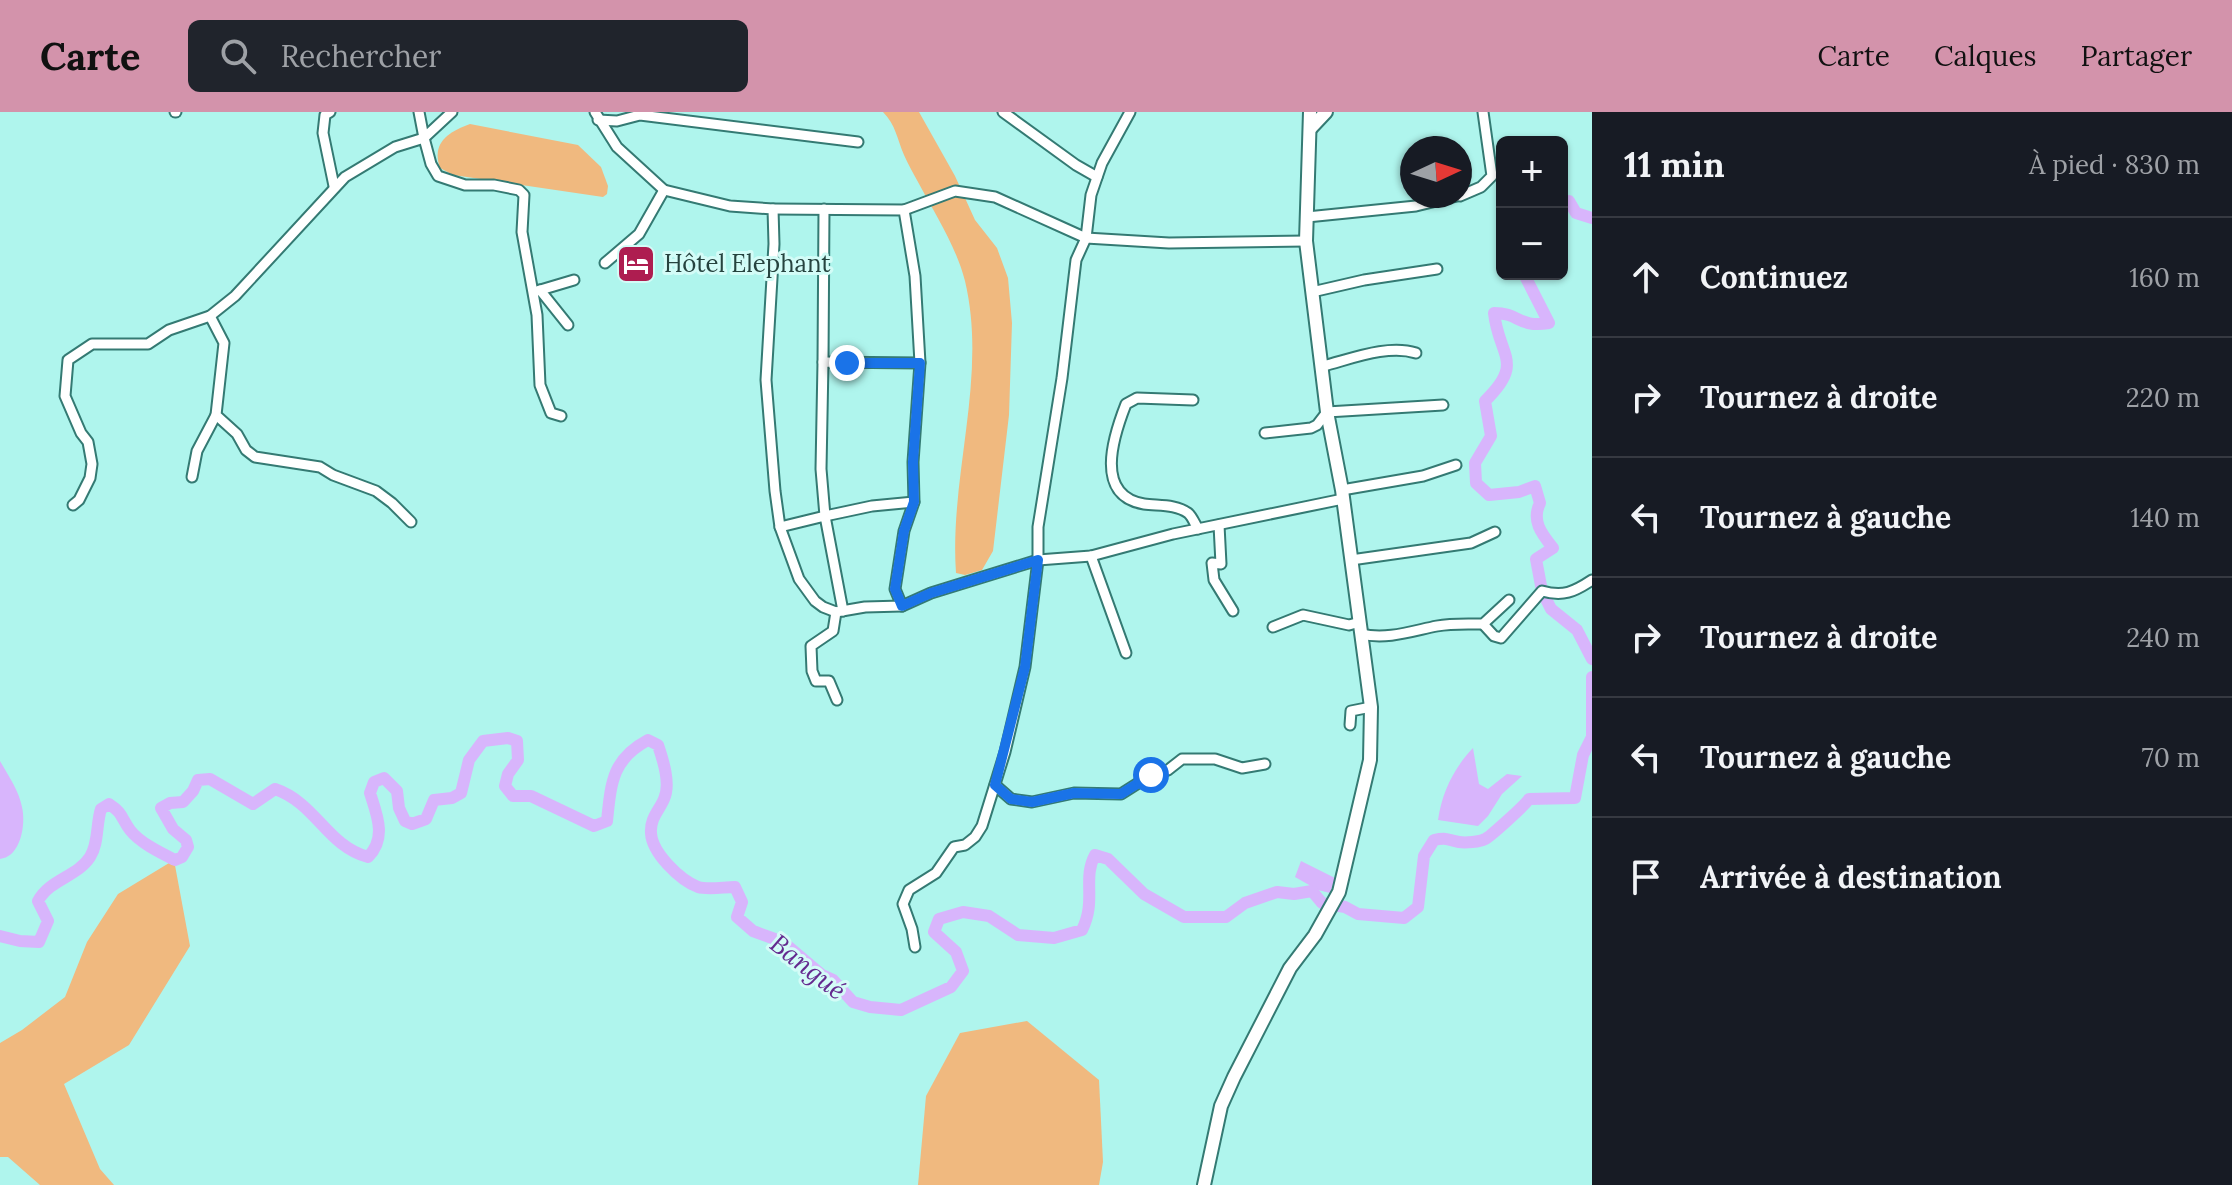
<!DOCTYPE html>
<html lang="fr">
<head>
<meta charset="utf-8">
<style>
	:root { --surface:#171b24; --page:#20242c; --text:#f1f3f6; --muted:#9ea1a6; --line:#363941; --accent:#d393ab }
	body { margin:0; font-family:Lora,serif; background:var(--page); color:var(--text) }
	.controls { position:absolute; right:24px; top:24px; display:grid; overflow:hidden; border-radius:12px; box-shadow:0 2px 6px #0004 }
	.controls button { width:72px; height:72px; display:grid; place-items:center; padding:0; border:0; border-bottom:2px solid var(--line); background:var(--surface); color:var(--text); font:40px sans-serif }
	.compass { position:absolute; left:1400px; top:24px; width:72px; height:72px; border-radius:50%; background:var(--surface); box-shadow:0 2px 6px #0004; rotate:86deg }
	.stop { position:absolute; width:24px; height:24px; margin:-18px; border:6px solid #1a73e8; border-radius:50%; background:#fff }
	.stop.end { background:#1a73e8; border-color:#fff; box-shadow:0 2px 8px #0008 }
	.list { margin:0; padding:0; list-style:none }
	h2 { display:flex; justify-content:space-between; align-items:center; height:104px; margin:0; padding:0 32px; font-size:34px }
	h2 small { font-size:26px; font-weight:400; color:var(--muted) }
	.list li { display:grid; grid-template-columns:52px 1fr auto; gap:24px; align-items:center; box-sizing:border-box; height:120px; padding:0 32px; border-top:2px solid var(--line) }
	.list b { display:block; font-size:30px; white-space:nowrap }
	.list em { font-size:26px; font-style:normal; color:var(--muted) }
	.icon { flex:none; width:44px; height:44px; fill:none; stroke:currentColor; stroke-width:2; stroke-linecap:round; stroke-linejoin:round }
	.map { position:relative; flex:none; width:1592px; height:1073px; overflow:hidden }
	header { display:flex; align-items:center; gap:48px; box-sizing:border-box; height:112px; padding:0 40px; background:var(--accent); color:#111 }
	header strong { font-size:38px }
	nav { display:flex; gap:44px; margin-inline-start:auto; font-size:28px }
	.search { width:560px; height:72px; background:var(--page); display:flex; align-items:center; gap:20px; box-sizing:border-box; padding:0 28px; border-radius:12px; color:var(--muted); font-size:30px }
	main { display:flex }
	aside { flex:1; background:var(--surface) }
	.map>svg:first-child { display:block }
	.green { fill:#f0b97f }
	.water { fill:#d8b5fc }
	.lines { fill:none; stroke-linecap:round; stroke-linejoin:round }
	.river { stroke:#d8b5fc; stroke-width:12 }
	.minor-casing { stroke:#347a73; stroke-width:13 }
	.major-casing { stroke:#347a73; stroke-width:16 }
	.minor { stroke:#fff; stroke-width:9 }
	.major { stroke:#fff; stroke-width:12 }
	.route { stroke:#1a73e8; stroke-width:10 }
	.labels { text-anchor:middle; stroke-width:6; stroke-linejoin:round; paint-order:stroke }
	.poi-label { font-size:24px; fill:#26433f; stroke:#d3fcf7; text-anchor:start }
	.water-label { font-size:26px; font-style:italic; fill:#642a8f; stroke:#d3fcf7 }
</style>
</head>
<body>
<header>
<strong>Carte</strong>
<div class="search"><svg class="icon" aria-label="search" viewBox="0 0 24 24"><circle cx="10" cy="10" r="6"/><path d="M15 15l6 6"/></svg>Rechercher</div>
<nav><a>Carte</a><a>Calques</a><a>Partager</a></nav>
</header>
<main>
<div class="map">
<svg width="1592" height="1073" viewBox="0 0 1592 1073">
	<rect width="100%" height="100%" fill="#aff5ed"/>
	<g class="green">
		<path d="M883,0H919L955,64L975,108L997,136L1008,166L1012,211L1009,303L993,439L982,458L965,463L956,461C949,364 988,266 965,169C956,134 935,102 918,70C913,61 908,52 904,43C897,27 896,13 883,0Z"/>
		<path d="M470,12L578,33L601,55L608,74L607,82L603,85L453,63L440,56C431,30 449,20 470,12Z"/>
		<polygon points="174,748 190,834 129,933 64,972 100,1057 114,1073 40,1073 8,1045 0,1045 0,931 22,918 65,885 87,830 118,782"/>
		<polygon points="1027,909 1099,968 1103,1050 1099,1073 918,1073 926,984 960,921"/>
	</g>
	<g class="water">
		<path d="M1473,636L1479,672L1488,677L1507,662L1522,664L1502,682L1488,704L1478,714L1438,708C1442,680 1454,656 1473,636Z"/>
		<path d="M0,649C8,663 19,679 22,695C26,712 21,745 0,747Z"/>
		<polygon points="1301,749 1335,766 1330,781 1318,778 1295,765"/>
	</g>
	<g class="lines">
		<g class="river">
			<polyline points="1562,91 1569,89 1576,101 1592,106"/>
			<path d="M1524,162L1549,211C1518,216 1520,201 1494,201C1499,245 1525,250 1485,289L1491,324L1475,351L1476,371L1489,383L1519,380L1535,374L1540,391C1531,409 1542,422 1553,436L1536,447L1542,479L1551,497L1577,518L1592,547"/>
			<path d="M0,824L20,829L39,830L48,809L38,789C50,767 77,765 90,745C99,731 96,712 101,697L109,692C123,701 121,706 130,718C140,731 161,741 175,748L182,745L188,735L186,728L173,717L161,696L170,691L183,690L193,679L198,668L210,667L253,692L275,677C316,691 327,734 368,745C387,726 377,703 370,681L374,670L384,666L397,679L399,696L405,709L412,712L426,707L434,688L452,686L461,681L469,648L483,629L508,626L517,629L518,648L508,662L505,674L513,684H531L594,714L607,709C611,671 612,647 648,628L658,633C663,648 671,672 664,687C659,699 650,706 651,721C652,741 680,768 698,775C708,778 724,775 735,775L742,790L737,805L753,819L783,830L822,863L833,868L853,890L870,895L901,898L951,875L963,859L956,840L934,820L939,807L963,800L989,804L1018,823L1054,826L1082,818C1097,788 1082,767 1095,743L1108,747L1144,782L1184,805H1226L1245,791L1277,780L1294,782L1312,779L1322,791L1345,795L1358,802L1404,806L1418,795L1424,744L1434,728C1447,725 1447,728 1459,730C1465,731 1480,730 1485,727C1490,725 1525,693 1529,687L1575,686L1583,643L1592,625V565"/>
		</g>
		<defs>
			<g id="minor">
				<polyline points="175,0 176,0"/>
				<polyline points="330,0 325,3 323,21 334,74"/>
				<polyline points="419,0 424,26"/>
				<polyline points="595,0 617,35 664,78 730,94 773,97 774,132 766,268 775,379 780,415 799,467 815,489 823,495 836,500 865,495 902,494 931,481 1038,448 1091,444 1173,422 1343,387"/>
				<polyline points="1003,0 1076,53 1097,65"/>
				<polyline points="598,8 617,9 640,3 858,30"/>
				<polyline points="424,26 452,0"/>
				<polyline points="1460,84 1481,75 1492,64 1483,0"/>
				<polyline points="773,97 904,98 915,164 920,251 913,350 914,390 904,419 895,477 902,494"/>
				<polyline points="904,98 955,79 995,85 1086,126 1169,131 1306,129"/>
				<polyline points="1307,105 1416,94 1457,84"/>
				<polyline points="605,151 639,122 664,78"/>
				<polyline points="540,178 568,213"/>
				<polyline points="537,179 574,168"/>
				<polyline points="1312,180 1364,168 1437,157"/>
				<polyline points="210,204 224,231 216,303 237,322 246,338 255,345 320,355 333,363 376,379 392,391 411,410"/>
				<polyline points="823,250 824,97"/>
				<path d="M1323,254C1351,247 1388,232 1416,241"/>
				<path d="M1193,288L1137,286L1126,292C1113,325 1094,384 1144,392C1158,394 1176,392 1188,401C1192,404 1195,412 1198,417"/>
				<polyline points="1265,321 1311,316 1317,313 1327,300 1443,293"/>
				<polyline points="192,365 197,339 216,303"/>
				<polyline points="1342,378 1423,364 1456,353"/>
				<polyline points="914,390 872,394 825,404 821,357 823,250 920,251"/>
				<polyline points="73,393 79,388 90,366 92,352 88,330 81,321 65,284 68,248 92,232 148,232 169,218 210,204 235,184 345,65 395,35 424,26 431,52 438,64 465,73 494,73 519,78 524,83 522,120 537,203 540,273 551,301 561,304"/>
				<polyline points="1219,413 1221,452 1212,451 1214,468 1233,499"/>
				<polyline points="780,415 825,404 843,499"/>
				<polyline points="1091,444 1126,541"/>
				<polyline points="1351,448 1471,431 1495,420"/>
				<polyline points="836,500 833,519 811,534 812,559 816,569 829,569 837,588"/>
				<path d="M1483,512L1494,524L1501,526L1542,479C1563,485 1574,480 1592,468"/>
				<polyline points="1273,515 1303,503 1349,513 1360,510"/>
				<path d="M1361,522C1387,528 1412,519 1437,514C1452,511 1468,512 1483,512L1509,488"/>
				<polyline points="1350,613 1351,599 1371,595"/>
				<polyline points="995,673 1011,687 1032,690 1074,681 1121,682 1151,663 1168,658 1182,647 1215,647 1242,656 1265,652"/>
				<polyline points="915,835 912,817 903,792 909,778 936,761 954,735 965,733 975,725 982,714 1005,640 1025,555 1038,448 1038,415 1062,266 1076,148 1086,126 1091,83 1102,51 1130,0"/>
			</g>
			<g id="major">
				<polyline points="1310,17 1326,0"/>
				<polyline points="1204,1073 1221,994 1234,965 1290,856 1315,823 1339,780 1370,648 1371,595 1342,378 1327,300 1306,129 1310,0"/>
			</g>
		</defs>
		<use href="#minor" class="minor-casing"/>
		<use href="#major" class="major-casing"/>
		<use href="#minor" class="minor"/>
		<use href="#major" class="major"/>
	</g>
	<g class="lines">
		<polyline class="route" points="847,251 920,251 913,350 914,390 904,419 895,477 902,494 931,481 1038,448 1025,555 995,673 1011,687 1032,690 1074,681 1121,682 1151,663"/>
	</g>
	<defs>
		<symbol id="hotel-square" viewBox="-11 -11 22 22"><rect x="-9" y="-9" width="18" height="18" rx="4" fill="#ae1d50" stroke="#d3fcf7"/><path d="M-6-4.5h1.5V1H6V5H4.5V3h-9V5H-6ZM-4 0a1.8 1.8 0 1 1 3.6 0ZM.5 0V-2.5h3Q6-2.5 6 0Z" fill="#fff"/></symbol>
	</defs>
	<g fill-rule="evenodd">
		<use href="#hotel-square" x="614" y="130" width="44" height="44"/>
	</g>
	<g class="labels">
		<g class="poi-label">
			<text x="664" y="160">Hôtel Elephant</text>
		</g>
		<g class="water-label">
			<text transform="translate(808 855) rotate(38)" y="9">Bangué</text>
		</g>
	</g>
</svg>
<div class="controls">
<button>+</button>
<button>−</button>
</div>
<svg class="compass" viewBox="-18 -18 36 36"><path d="M0-13l5 13h-10z" fill="#e53935"/><path d="M0 13l5-13h-10z" fill="#9ea1a6"/></svg>
<div class="stop" style="left:1151px;top:663px"></div>
<div class="stop end" style="left:847px;top:251px"></div>
</div>
<aside>
<h2>11 min<small>À pied · 830 m</small></h2>
<ul class="list">
<li><svg class="icon" aria-label="ahead" viewBox="0 0 24 24"><path d="M12 20V5M6 11l6-6 6 6"/></svg><div><b>Continuez</b></div><em>160 m</em></li>
<li><svg class="icon" aria-label="right" viewBox="0 0 24 24"><path d="M7 20v-9h11M14 6l5 5-5 5"/></svg><div><b>Tournez à droite</b></div><em>220 m</em></li>
<li><svg class="icon" aria-label="left" viewBox="0 0 24 24"><path d="M17 20v-9H6M10 6l-5 5 5 5"/></svg><div><b>Tournez à gauche</b></div><em>140 m</em></li>
<li><svg class="icon" aria-label="right" viewBox="0 0 24 24"><path d="M7 20v-9h11M14 6l5 5-5 5"/></svg><div><b>Tournez à droite</b></div><em>240 m</em></li>
<li><svg class="icon" aria-label="left" viewBox="0 0 24 24"><path d="M17 20v-9H6M10 6l-5 5 5 5"/></svg><div><b>Tournez à gauche</b></div><em>70 m</em></li>
<li><svg class="icon" aria-label="arrive" viewBox="0 0 24 24"><path d="M6 21V4h12l-3 4 3 4H6"/></svg><div><b>Arrivée à destination</b></div></li>
</ul>
</aside>
</main>
</body>
</html>
